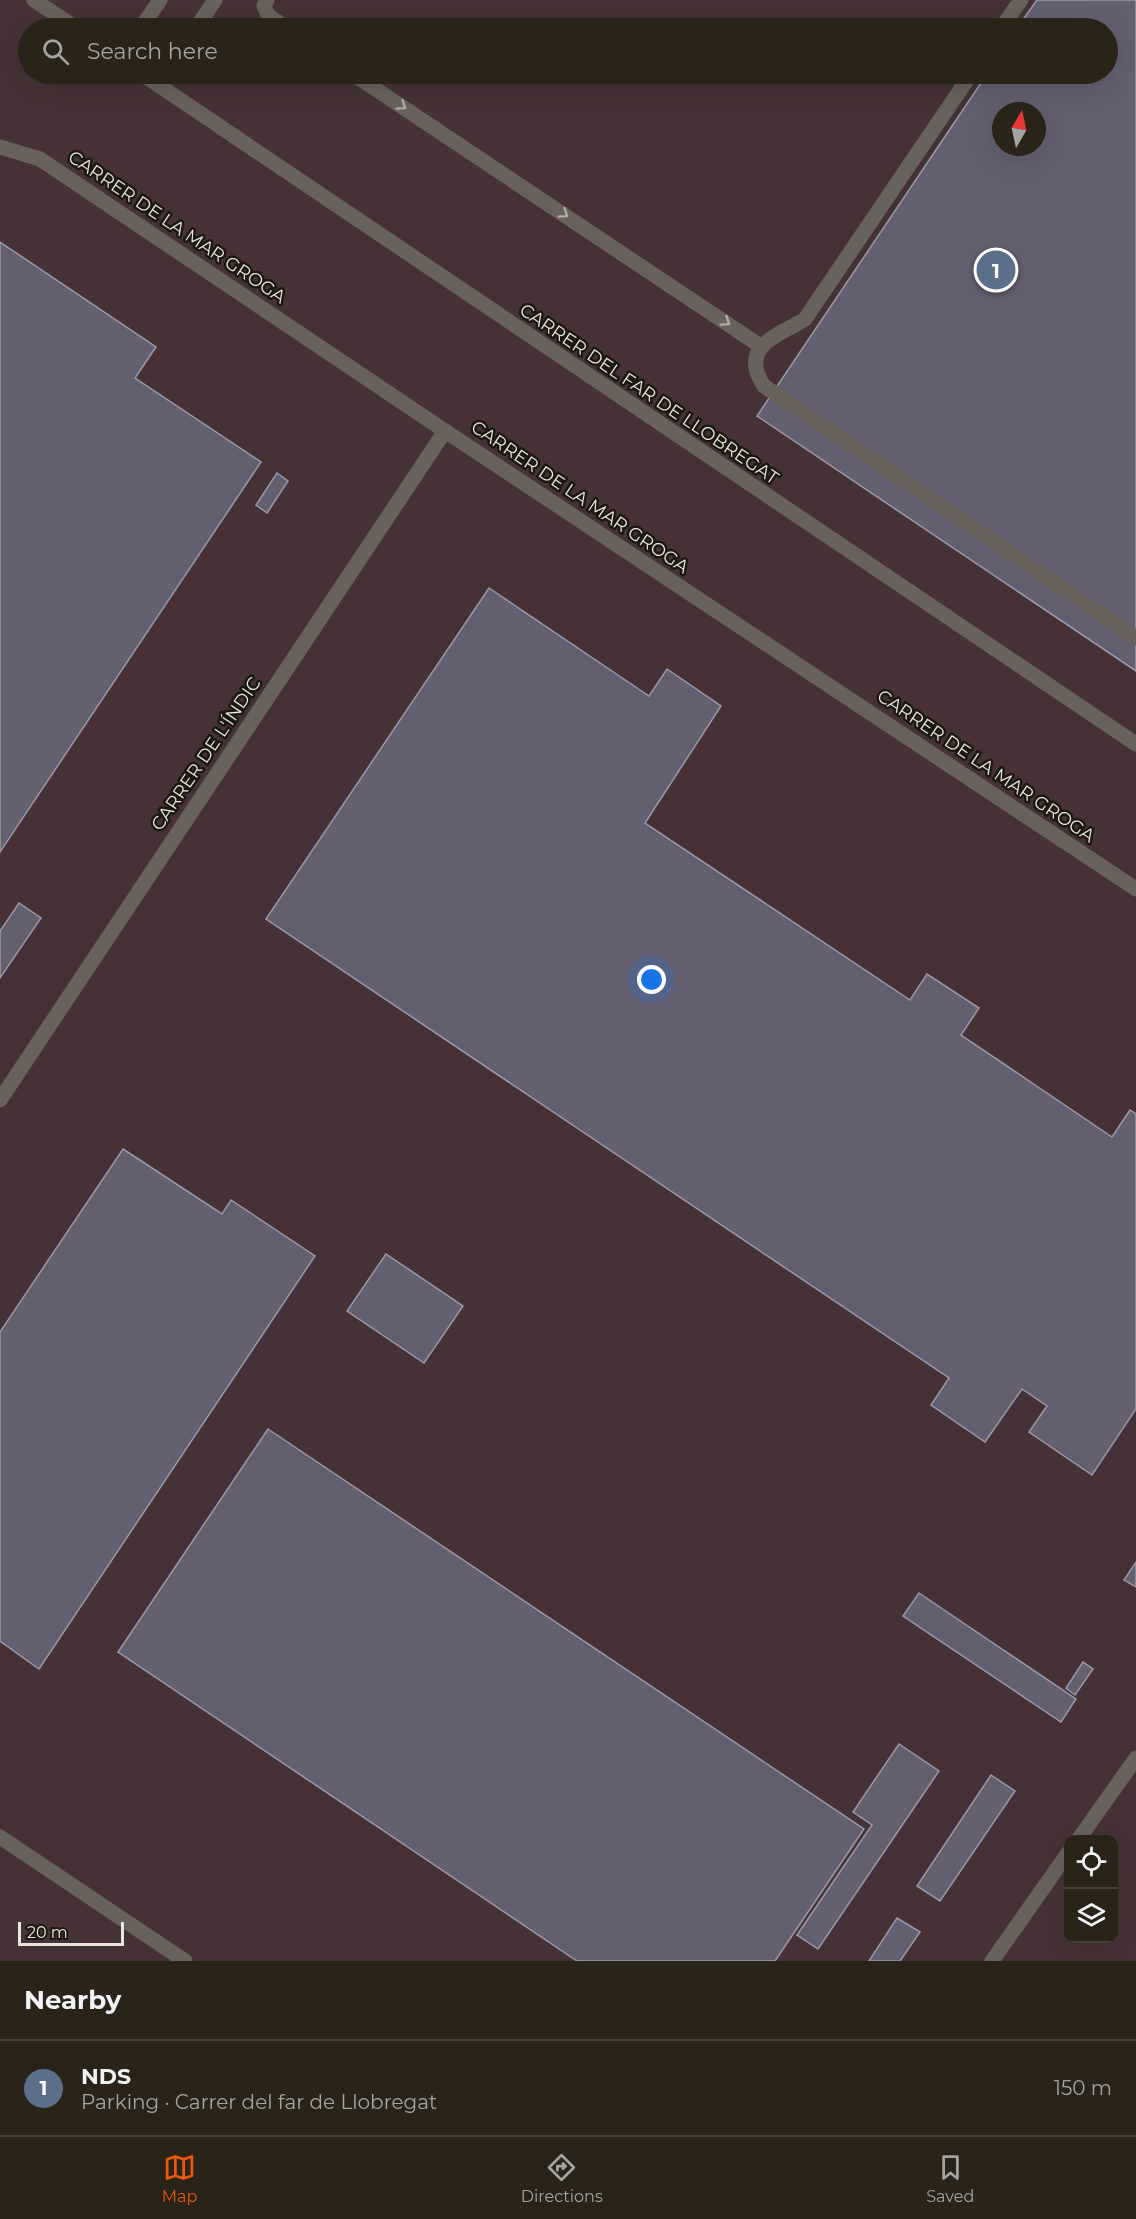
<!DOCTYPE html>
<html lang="en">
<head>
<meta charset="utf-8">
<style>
	:root { --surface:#2a2318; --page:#322b21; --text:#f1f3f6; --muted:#a5a4a2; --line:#464037; --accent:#ea580c }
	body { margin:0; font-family:Montserrat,sans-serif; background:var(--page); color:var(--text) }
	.controls { position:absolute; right:18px; bottom:18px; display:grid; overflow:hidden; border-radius:12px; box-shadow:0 6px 24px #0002 }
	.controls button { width:54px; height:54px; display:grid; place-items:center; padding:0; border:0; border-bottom:2px solid var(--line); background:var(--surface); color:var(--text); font:30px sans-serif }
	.compass { position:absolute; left:992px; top:102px; width:54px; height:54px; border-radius:50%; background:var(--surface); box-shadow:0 6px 24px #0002; rotate:9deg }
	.scale { position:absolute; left:18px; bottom:15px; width:106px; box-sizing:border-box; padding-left:6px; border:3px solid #ebe6dc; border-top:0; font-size:16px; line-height:21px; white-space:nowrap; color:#ebe6dc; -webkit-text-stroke:4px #1c1811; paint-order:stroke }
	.you { position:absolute; left:652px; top:980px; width:21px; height:21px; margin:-15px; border:4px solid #fff; border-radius:50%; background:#1a73e8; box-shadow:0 0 0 9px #1a73e833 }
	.badge { display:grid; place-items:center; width:39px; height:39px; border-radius:50%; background:var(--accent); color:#fff; font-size:20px; font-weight:700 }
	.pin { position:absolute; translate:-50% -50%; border:3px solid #fff; box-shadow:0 2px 6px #0006 }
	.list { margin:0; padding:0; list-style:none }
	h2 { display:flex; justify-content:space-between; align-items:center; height:78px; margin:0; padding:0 24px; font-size:26px }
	h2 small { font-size:20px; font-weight:400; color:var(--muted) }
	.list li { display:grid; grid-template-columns:39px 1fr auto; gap:18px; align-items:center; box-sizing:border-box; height:96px; padding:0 24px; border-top:2px solid var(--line) }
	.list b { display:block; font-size:22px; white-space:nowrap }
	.list p { margin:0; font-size:20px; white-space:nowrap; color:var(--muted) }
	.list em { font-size:20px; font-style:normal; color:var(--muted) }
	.icon { flex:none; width:33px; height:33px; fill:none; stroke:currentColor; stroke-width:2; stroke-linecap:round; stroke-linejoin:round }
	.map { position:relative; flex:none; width:1136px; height:1961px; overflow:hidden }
	.search { position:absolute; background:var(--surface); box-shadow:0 6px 24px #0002; left:18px; right:18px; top:18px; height:66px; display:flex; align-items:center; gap:15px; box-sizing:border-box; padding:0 21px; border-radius:33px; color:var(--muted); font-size:22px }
	.sheet { height:174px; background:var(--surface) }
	nav { display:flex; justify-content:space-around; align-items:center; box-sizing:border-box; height:84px; border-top:2px solid var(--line); background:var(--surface); font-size:16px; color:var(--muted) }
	nav a { display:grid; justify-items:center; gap:3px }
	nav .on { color:var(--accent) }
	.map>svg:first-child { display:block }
	.industrial { fill:#463236; fill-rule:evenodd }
	.building { fill:#635f71; stroke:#9c98ab; stroke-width:1.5; fill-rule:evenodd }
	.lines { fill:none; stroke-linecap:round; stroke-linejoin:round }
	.minor { stroke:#69625c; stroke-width:15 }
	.oneway { stroke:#b0aba2 }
	.labels { text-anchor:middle; stroke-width:5; stroke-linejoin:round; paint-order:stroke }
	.street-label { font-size:18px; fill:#ebe6dc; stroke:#1c1811 }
</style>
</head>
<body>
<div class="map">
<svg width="1136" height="1961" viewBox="0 0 1136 1961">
	<rect width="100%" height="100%" fill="#382f20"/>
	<path class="industrial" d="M0,0H1136V1961H0ZM28,28H1108V74H28ZM1001,111H1037V147H1001ZM1068,1840H1114V1938H1068Z"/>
	<g class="building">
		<path d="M1037,0H1136V671L757,416L987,74H1108V28H1017ZM1001,111H1037V147H1001Z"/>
		<polygon points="0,242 156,347 135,378 261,462 0,852"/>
		<polygon points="277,473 288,481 267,513 256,505"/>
		<polygon points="489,588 649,696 667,669 721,706 645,823 910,1000 927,974 979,1008 961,1035 1112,1137 1130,1110 1136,1114 1136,1409 1092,1475 1029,1432 1047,1406 1022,1389 985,1442 931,1405 949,1378 266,919"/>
		<polygon points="19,903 41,918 0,978 0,931"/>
		<polygon points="123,1149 222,1214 231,1200 315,1256 39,1669 0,1641 0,1332"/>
		<polygon points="386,1254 463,1306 424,1363 347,1311"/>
		<polygon points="268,1429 864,1829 775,1961 577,1961 118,1652"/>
		<polygon points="1136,1562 1136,1587 1124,1580"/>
		<polygon points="919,1593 1076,1699 1061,1722 903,1616"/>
		<polygon points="1083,1662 1093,1669 1075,1695 1066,1688"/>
		<polygon points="899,1744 939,1771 818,1949 797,1935 872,1825 853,1812"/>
		<polygon points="991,1775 1015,1791 940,1901 917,1886"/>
		<polygon points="897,1918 920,1932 900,1961 869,1961"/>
	</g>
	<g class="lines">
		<g class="minor">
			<polyline points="34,0 76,28"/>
			<polyline points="267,0 264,6 268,15 286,28"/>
			<polyline points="141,28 160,0"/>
			<polyline points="196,28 215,0"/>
			<polyline points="1001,28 1021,0"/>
			<polyline points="142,74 1136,744"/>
			<polyline points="353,74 762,347"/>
			<path d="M971,74L805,319C781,335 737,345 764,386L1136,638"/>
			<polyline points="0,147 40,159 445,431 1136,889"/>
			<polyline points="0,1100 445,431"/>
			<polyline points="0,1837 185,1961"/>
			<polyline points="1078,1840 1136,1758"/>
			<polyline points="992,1961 1068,1853"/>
		</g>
	</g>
	<defs><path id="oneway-chevron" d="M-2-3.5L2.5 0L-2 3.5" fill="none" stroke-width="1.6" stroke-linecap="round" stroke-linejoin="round" transform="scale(1.5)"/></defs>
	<g class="oneway">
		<use href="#oneway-chevron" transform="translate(402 106) rotate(34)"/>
		<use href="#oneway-chevron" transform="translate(564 214) rotate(34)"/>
		<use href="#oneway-chevron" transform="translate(726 322) rotate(34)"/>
	</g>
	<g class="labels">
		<g class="street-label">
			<text transform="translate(177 227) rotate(34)" y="6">CARRER DE LA MAR GROGA</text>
			<text transform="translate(649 394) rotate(34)" y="6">CARRER DEL FAR DE LLOBREGAT</text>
			<text transform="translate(580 497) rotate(34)" y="6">CARRER DE LA MAR GROGA</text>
			<text transform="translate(206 754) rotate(-56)" y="6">CARRER DE L'ÍNDIC</text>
			<text transform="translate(986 766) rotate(34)" y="6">CARRER DE LA MAR GROGA</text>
		</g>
	</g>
</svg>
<div class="controls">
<button><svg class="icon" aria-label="locate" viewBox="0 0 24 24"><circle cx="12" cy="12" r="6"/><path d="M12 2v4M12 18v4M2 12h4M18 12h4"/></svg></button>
<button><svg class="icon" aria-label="layers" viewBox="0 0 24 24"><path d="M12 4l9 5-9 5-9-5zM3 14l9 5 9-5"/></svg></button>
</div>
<svg class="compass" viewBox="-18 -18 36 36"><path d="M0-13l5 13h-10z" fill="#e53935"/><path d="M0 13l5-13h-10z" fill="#a5a4a2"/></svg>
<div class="scale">20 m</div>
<div class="you"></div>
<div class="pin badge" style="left:996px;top:270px;background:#5c6f8a">1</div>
<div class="search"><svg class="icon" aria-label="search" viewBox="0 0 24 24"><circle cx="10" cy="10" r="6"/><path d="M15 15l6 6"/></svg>Search here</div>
</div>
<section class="sheet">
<h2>Nearby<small></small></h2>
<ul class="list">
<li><span class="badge" style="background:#5c6f8a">1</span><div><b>NDS</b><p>Parking · Carrer del far de Llobregat</p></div><em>150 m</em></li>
</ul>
</section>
<nav>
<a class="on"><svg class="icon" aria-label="map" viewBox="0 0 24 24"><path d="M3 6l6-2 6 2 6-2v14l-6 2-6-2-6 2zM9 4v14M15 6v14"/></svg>Map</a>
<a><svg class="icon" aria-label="directions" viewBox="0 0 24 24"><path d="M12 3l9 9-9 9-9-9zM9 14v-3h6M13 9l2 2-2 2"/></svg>Directions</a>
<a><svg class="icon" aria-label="saved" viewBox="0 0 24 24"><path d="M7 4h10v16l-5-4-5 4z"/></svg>Saved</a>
</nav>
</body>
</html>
